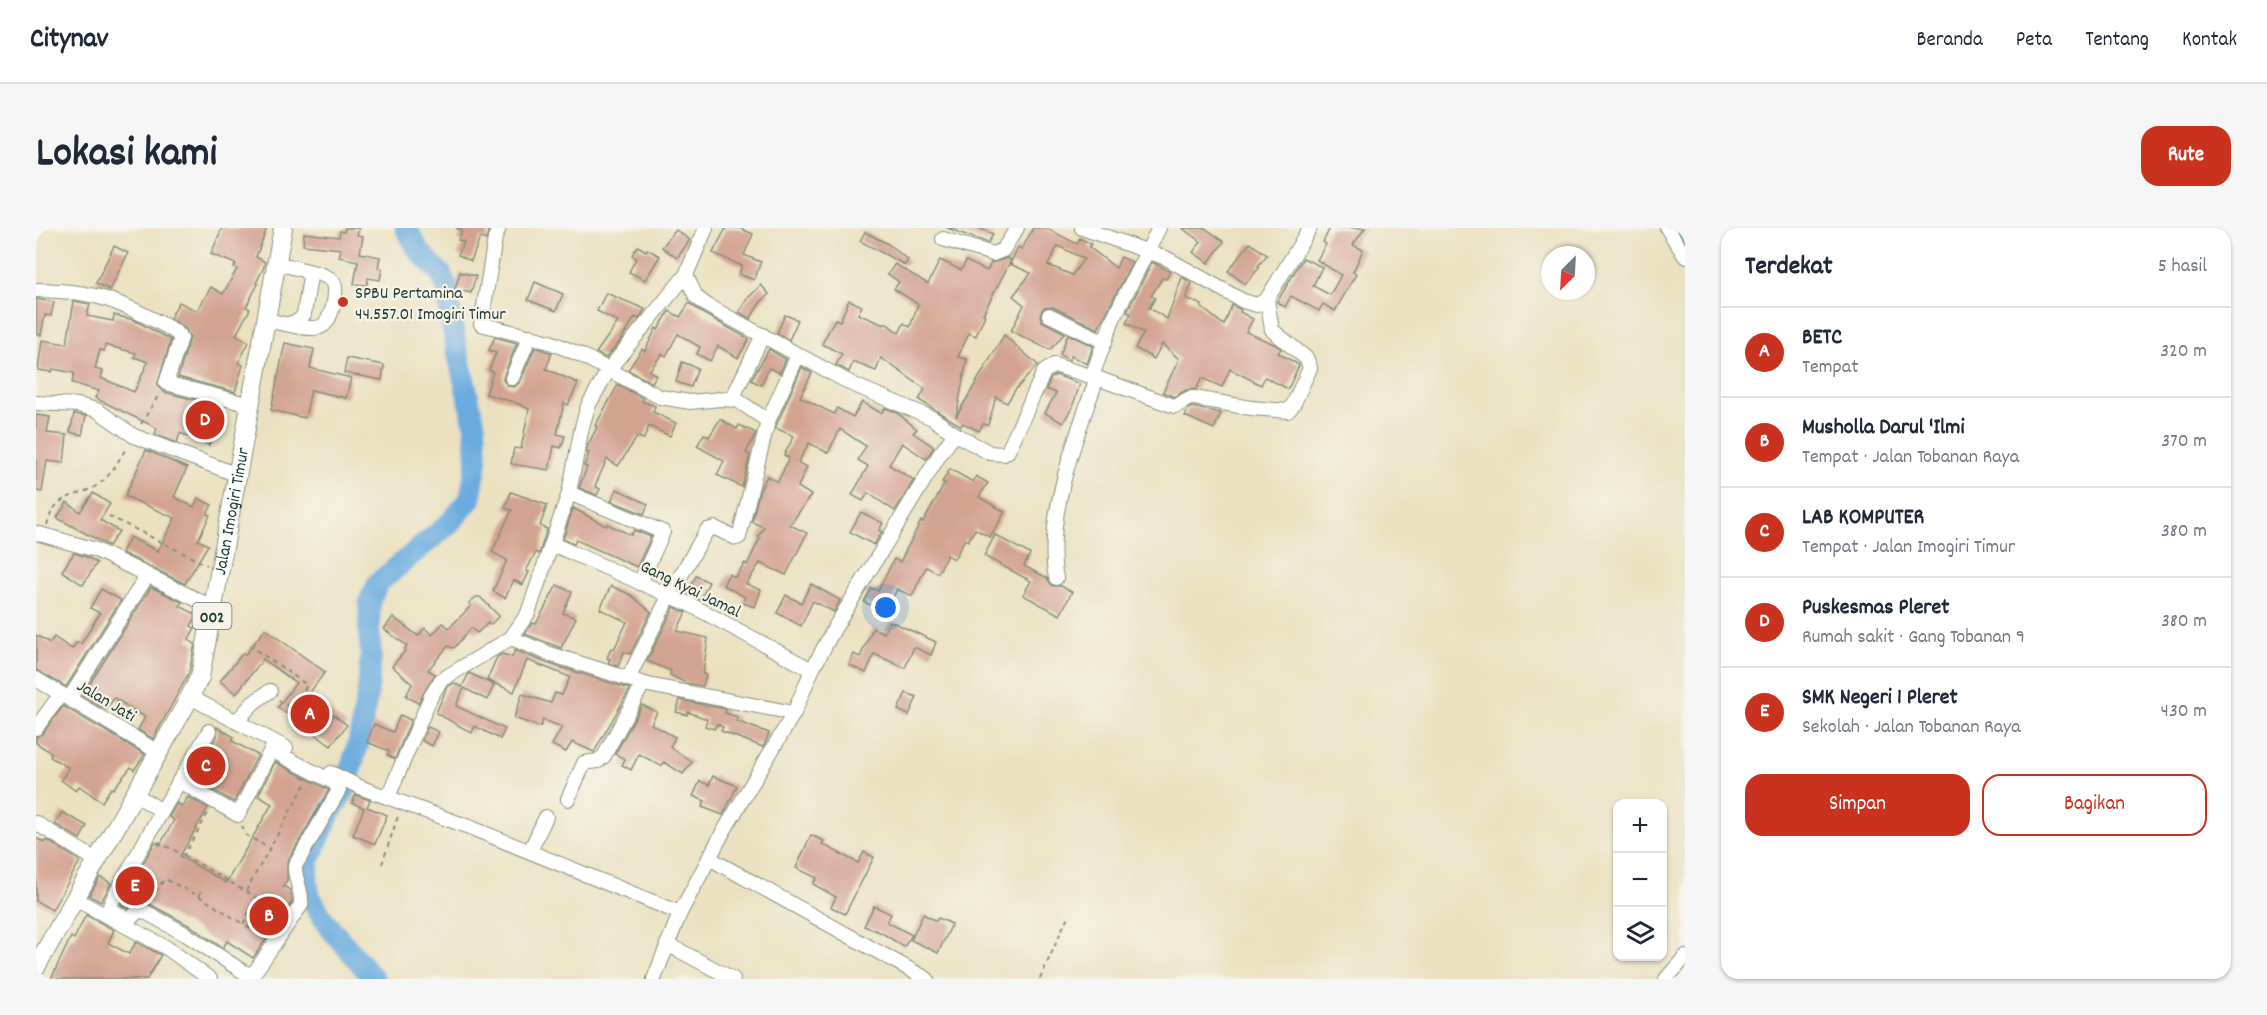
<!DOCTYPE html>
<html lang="id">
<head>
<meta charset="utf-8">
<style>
	:root { --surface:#fff; --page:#f6f6f7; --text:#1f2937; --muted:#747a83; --line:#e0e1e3; --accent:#c8321e }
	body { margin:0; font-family:Dekko,sans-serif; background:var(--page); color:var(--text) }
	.controls { position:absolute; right:18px; bottom:18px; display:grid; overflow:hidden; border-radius:12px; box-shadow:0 2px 4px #0004 }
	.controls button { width:54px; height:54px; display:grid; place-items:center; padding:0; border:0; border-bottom:2px solid var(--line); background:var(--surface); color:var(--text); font:30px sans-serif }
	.compass { position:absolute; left:1505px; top:18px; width:54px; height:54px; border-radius:50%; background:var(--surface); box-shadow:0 2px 4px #0004; rotate:204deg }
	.you { position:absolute; left:850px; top:380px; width:21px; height:21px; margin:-15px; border:4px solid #fff; border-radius:50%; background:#1a73e8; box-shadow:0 0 0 9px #1a73e833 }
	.badge { display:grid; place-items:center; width:39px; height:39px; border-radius:50%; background:var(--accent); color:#fff; font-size:20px; font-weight:700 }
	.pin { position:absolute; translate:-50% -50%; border:3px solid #fff; box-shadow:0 2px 6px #0006 }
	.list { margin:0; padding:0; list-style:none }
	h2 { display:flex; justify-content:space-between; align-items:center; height:78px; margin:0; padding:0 24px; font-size:26px }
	h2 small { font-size:20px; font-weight:400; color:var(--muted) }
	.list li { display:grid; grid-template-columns:39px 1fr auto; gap:18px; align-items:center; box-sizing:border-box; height:90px; padding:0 24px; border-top:2px solid var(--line) }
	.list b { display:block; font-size:22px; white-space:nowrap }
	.list p { margin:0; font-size:20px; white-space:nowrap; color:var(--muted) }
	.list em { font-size:20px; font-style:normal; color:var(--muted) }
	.actions { display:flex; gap:12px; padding:18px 24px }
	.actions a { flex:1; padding:14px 0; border:2px solid var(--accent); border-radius:18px; text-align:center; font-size:21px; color:var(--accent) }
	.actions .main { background:var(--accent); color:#fff }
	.icon { flex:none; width:33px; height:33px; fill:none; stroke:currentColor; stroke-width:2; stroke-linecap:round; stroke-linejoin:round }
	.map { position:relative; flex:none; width:1649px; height:751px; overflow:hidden; border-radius:18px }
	header { display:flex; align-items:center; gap:36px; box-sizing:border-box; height:84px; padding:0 30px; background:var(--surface); border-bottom:2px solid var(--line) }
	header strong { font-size:28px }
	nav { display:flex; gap:33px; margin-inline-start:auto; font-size:21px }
	.intro { display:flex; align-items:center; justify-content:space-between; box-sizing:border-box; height:144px; padding:0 36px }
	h1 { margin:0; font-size:42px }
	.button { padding:15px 27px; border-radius:18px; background:var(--accent); color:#fff; font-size:21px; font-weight:700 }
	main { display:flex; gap:36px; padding:0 36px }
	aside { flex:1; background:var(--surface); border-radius:18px; box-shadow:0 2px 4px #0004 }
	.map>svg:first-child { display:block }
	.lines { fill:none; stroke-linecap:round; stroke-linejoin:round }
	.river { stroke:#6bacdf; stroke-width:22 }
	.building { fill:#d3a391; fill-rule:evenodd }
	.minor-casing { stroke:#858f7a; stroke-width:16 }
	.major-casing { stroke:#858f7a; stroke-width:20 }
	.path { stroke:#858f7a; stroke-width:2; stroke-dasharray:4.5 4.5; stroke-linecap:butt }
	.minor { stroke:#fff; stroke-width:14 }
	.major { stroke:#fff; stroke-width:18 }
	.poi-dot { fill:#c8321e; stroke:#f7f3e8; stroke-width:2 }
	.labels { text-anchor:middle; stroke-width:4.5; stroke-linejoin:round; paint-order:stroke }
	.shield { fill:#f7f3e8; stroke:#60746a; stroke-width:1.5 }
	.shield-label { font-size:16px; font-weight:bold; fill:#1f3d34 }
	.poi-label { font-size:18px; fill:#1f3d34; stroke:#f7f3e8; text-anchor:start }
	.street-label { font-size:18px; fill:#1f3d34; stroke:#f7f3e8 }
</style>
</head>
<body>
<header>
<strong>Citynav</strong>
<nav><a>Beranda</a><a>Peta</a><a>Tentang</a><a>Kontak</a></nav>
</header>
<div class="intro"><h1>Lokasi kami</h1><a class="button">Rute</a></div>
<main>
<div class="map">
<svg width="1649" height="751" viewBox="0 0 1649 751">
	<rect width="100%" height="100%" fill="#f7f3e8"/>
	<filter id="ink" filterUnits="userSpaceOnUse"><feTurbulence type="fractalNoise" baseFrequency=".0167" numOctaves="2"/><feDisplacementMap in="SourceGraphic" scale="12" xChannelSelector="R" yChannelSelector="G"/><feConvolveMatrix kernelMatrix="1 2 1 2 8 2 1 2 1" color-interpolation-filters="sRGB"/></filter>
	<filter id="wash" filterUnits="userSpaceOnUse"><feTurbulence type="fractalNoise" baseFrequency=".008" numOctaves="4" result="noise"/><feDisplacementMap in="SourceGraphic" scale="24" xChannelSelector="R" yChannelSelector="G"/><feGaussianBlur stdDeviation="1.35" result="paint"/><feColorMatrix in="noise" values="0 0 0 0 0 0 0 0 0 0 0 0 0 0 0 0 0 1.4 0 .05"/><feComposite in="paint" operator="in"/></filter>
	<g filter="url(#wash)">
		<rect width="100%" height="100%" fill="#ebe1c0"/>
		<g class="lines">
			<g class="river">
				<polyline points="1640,0 1649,14"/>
				<polyline points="338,751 289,694 273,667 271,648 273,632 294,585 309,561 323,512 332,462 335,427 333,402 334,372 343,354 415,294 434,271 441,233 439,198 419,114 410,57 405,46 383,23 370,0"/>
			</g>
		</g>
		<g id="blocks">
			<g class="building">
				<polygon points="186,0 231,0 220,29 229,34 228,39 220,55 222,56 210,79 214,81 200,107 213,114 202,135 207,137 199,164 142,149 154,109 149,100 134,90 143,74 161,83 175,59 187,66 201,41 198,39 200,36 175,26"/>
				<polygon points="309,0 323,0 321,7 327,8 324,25 344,29 342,40 346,41 344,52 332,50 331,57 318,56 322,33 303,29 305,21 267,17 268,5 303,9 304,3 308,4"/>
				<polygon points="420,0 453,0 450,12 444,10 435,33 422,27 428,14 422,12 426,3"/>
				<polygon points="690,0 703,0 717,6 708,27 725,34 718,52 703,46 706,38 677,25"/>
				<polygon points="911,0 942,0 957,6 952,15"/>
				<path d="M997,0H1010L1041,16L1044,10L1055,16L1053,19L1080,40L1085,29L1096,34L1062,101L1017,79L1007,80L1004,87L1006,93L1029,105L1014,122L975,103L988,77L977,68L995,45L974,36L982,19L986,21ZM1022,18L1048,31L1036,47L1012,37Z"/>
				<polygon points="1146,0 1169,0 1188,14 1172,35 1157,24 1165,14"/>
				<polygon points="1294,0 1329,0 1317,17 1327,22 1317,44 1320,46 1299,83 1287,76 1283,83 1255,68 1249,79 1241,74 1267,30 1286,39 1277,58 1294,67 1305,47 1281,32 1290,16 1287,14"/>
				<polygon points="640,2 654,12 641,30 626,19"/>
				<polygon points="829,4 852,16 872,32 869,37 824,13"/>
				<polygon points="1214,15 1231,27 1222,38 1224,39 1209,56 1192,43"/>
				<polygon points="78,18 92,25 74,62 60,55"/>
				<polygon points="602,18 610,23 611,21 624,28 609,52 593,44 600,30 596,27"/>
				<polygon points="971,30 975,32 947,86 949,87 940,108 933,105 922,129 931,131 920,189 968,107 1002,137 979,162 971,175 960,169 952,197 947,196 943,203 927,195 925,198 883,172 889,161 845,130 840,143 817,134 813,144 800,137 806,126 786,116 799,91 804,93 813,72 826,78 822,86 848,97 850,95 863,105 868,95 874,99 882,76 858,61 863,54 852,46 859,36 892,56 904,32 925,42 930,33 951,43 955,35"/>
				<polygon points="1116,34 1134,43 1130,51 1126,50 1115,68 1119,70 1113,80 1131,91 1146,49 1156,55 1150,70 1166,77 1165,79 1188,97 1196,77 1205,82 1204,84 1217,91 1210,104 1240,117 1245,121 1242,125 1263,137 1252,161 1229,149 1225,157 1194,141 1186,159 1166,150 1160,161 1150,162 1138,169 1127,164 1143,131 1126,116 1118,131 1099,120 1108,105 1090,95 1095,86 1091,84"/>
				<polygon points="424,44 440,48 435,65 419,61"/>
				<polygon points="499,54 527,66 520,83 492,72"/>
				<polygon points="725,57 733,66 724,75 714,91 703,84 711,71"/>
				<polygon points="570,65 609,81 603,91 599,89 584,113 570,130 560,125 582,94 561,83"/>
				<polygon points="0,71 18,74 15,88 9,87 5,107 0,106"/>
				<path d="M38,73L54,76L51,88L77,93L78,87L98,92L135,112L121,158L128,164L188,179L173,217L144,205L141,215L119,206L121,200L59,170L63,163L36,155L38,145L17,141L16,144L2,142L6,112L31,116ZM69,117L100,125L98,129L112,134L98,164L65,150L67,143L59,141L64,122L68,123Z"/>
				<polygon points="653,75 668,86 713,111 702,130 682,118 674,133 661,126 664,119 642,106 630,128 626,126 613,143 620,147 616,155 592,142 606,121 609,123 620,100 622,102 633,83 644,89"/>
				<polygon points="749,87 762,92 753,112 741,105"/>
				<polygon points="1032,106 1057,118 1051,136 1035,128 1033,132 1024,127"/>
				<polygon points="459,109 481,115 468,147 467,152 472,158 478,159 484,154 499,119 516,125 510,141 542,155 532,177 528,175 521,206 529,208 525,220 518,218 513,242 475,236 478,220 485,221 493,181 478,174 450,166 457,144 453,142 460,125 453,122"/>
				<polygon points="249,115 278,121 274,140 315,150 310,170 275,162 269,190 235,182"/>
				<polygon points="733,121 750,131 744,145 733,140 725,157 715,152"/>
				<polygon points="311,130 348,137 346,152 308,145"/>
				<polygon points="646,134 662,140 655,159 640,154"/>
				<polygon points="766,139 776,145 764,169 798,186 801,180 817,189 826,174 845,185 849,180 860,184 881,201 877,205 898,219 890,231 866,215 853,237 878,252 859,283 832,265 827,273 816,267 832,238 822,232 830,218 804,201 792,225 773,215 762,235 771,239 762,259 775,267 754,297 771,305 750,347 724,335 710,356 725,362 719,379 707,375 709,369 687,357 693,346 699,349 709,335 711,337 724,310 722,309 728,299 716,294 723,264 731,248 742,254 753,230 748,227 758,208 739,200"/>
				<polygon points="1020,147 1044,156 1036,180 1027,195 1009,185 1020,165 1010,161 1015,150"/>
				<polygon points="582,157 607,170 606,173 619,178 617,184 640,195 634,208 613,198 608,211 601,209 582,238 571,231 559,258 564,261 561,267 543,260 551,239 548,238 553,225 550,224 551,219 561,199 559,198"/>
				<polygon points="1156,179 1185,185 1178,201 1149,188 1152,181"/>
				<polygon points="38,186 50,188 46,207 34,204"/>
				<polygon points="0,187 14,189 11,205 31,207 28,235 11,233 6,264 0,263"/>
				<polygon points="684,191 701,201 703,197 720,205 710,225 714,227 706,259 681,247 688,233 661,218 668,206 673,209"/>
				<polygon points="110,222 151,240 138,269 158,279 162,270 176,277 171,286 174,287 162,312 172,317 149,356 86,325 94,309 122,323 139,290 89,268"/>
				<polygon points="914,241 937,254 940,248 952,255 943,269 969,284 954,309 939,301 932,313 929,311 918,331 911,327 902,345 890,339 876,368 861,361 850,384 828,374 835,360 842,363 858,331 864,334 885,293 887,294 909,255 906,254"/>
				<polygon points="581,261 612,276 608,286 575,273"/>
				<polygon points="475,264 511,277 504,298 511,301 503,326 500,324 490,343 493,344 487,357 478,352 469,370 457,363 471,332 456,324 476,282 469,280"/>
				<polygon points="57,265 74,276 64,292 83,303 73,318 21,290 31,274 44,284"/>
				<polygon points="537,280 570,298 571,296 595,307 598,302 615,309 601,339 540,312 538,316 527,311"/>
				<polygon points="825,284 847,295 843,302 846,304 838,317 814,304"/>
				<polygon points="959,307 994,326 988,338 1011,350 1016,358 1025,358 1036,364 1024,387 987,367 995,353 948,328"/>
				<polygon points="38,325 51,329 61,335 47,357 26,343"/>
				<polygon points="660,348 673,354 664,372 651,365"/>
				<polygon points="775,356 804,372 798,384 777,373 765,398 741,385 750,367 765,375"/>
				<polygon points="521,357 536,364 527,385 540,390 525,420 489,406 496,395 500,396"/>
				<polygon points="575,358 595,367 615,384 594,426 588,424 582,438 572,435 574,431 571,430 575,420 578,421 591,394 564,381"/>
				<polygon points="115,359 146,374 144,378 161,387 155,398 159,400 152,412 159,416 153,445 117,511 102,502 109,489 78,470 70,482 46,468"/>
				<polygon points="65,361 85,372 30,459 0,442 0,407 14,415 18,409 36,421 41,414 45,416 64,385 54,380"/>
				<polygon points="440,369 444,369 463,388 454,397 452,395 441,405 435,400 418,420 412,418 392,442 399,446 382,475 370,468 376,456 356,438 369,423 368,422 371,418 348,401 357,389 382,408 389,400 396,407 407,395 413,400 435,378 433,375"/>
				<polygon points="638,379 650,384 641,403 672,410 667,446 670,447 667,458 650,455 634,447 635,443 611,433"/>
				<polygon points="854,393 900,414 895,427 878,419 869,440 838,426 830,445 813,437 818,426 824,429 837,400 848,405"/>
				<polygon points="229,401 289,444 272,467 311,497 295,518 242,479 260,455 227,431 200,466 184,453 207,425 209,427"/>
				<polygon points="479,422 511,435 594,461 558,524 536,514 530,524 516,517 526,499 507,492 504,499 478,490 486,466 515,475 519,465 526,467 534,449 491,432 478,464 451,452 461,429 466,426 476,429"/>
				<polygon points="433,445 458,457 451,472 428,460 420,478 469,501 464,511 439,498 436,505 400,485 411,459 418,455 426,459"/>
				<polygon points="870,465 881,469 873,487 862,482"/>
				<polygon points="644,472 690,481 689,485 702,489 700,493 733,505 729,516 727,519 685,503 687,499 681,496 678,501 669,498 671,491 652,484 651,487 640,484"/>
				<polygon points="606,477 621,484 615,496 639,509 634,519 656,534 647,546 628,534 625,538 603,526 595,542 586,537 589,531 579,526"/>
				<polygon points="27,478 109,526 98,542 95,539 77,561 75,560 66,574 43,558 40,563 25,552 33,540 14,529 16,525 0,515 0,509 7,505"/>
				<polygon points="364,487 375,492 359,531 351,527 353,523 331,514 338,496 357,504"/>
				<polygon points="181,499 198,509 196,513 222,527 198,574 156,550 181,508"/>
				<polygon points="392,499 403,504 396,518 386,513"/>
				<polygon points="239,534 293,562 251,634 251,652 247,658 254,662 256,674 217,730 191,713 187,720 156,699 108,673 102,672 92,681 85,676 119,614 124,617 138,592 133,589 141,575 146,578 152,569 172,580 144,628 190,655 236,576 222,568"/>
				<polygon points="677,548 701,558 687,587 666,579 669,573 657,568 664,553 673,557"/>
				<polygon points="320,567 334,572 331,579 351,587 339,616 317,607 328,580 316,575"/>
				<polygon points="26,584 51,598 44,611 19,596"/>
				<polygon points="775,607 788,613 786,616 822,635 828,624 838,629 809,686 795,679 800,669 777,656 781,650 760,640"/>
				<polygon points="0,610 9,615 11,612 44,633 16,682 0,673"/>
				<polygon points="64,649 75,655 65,674 53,668"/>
				<polygon points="838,678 855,686 851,694 876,707 868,719 846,705 828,698"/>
				<polygon points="887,686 900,693 902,690 916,696 902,725 875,712"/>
				<polygon points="50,687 78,702 72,715 93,726 100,714 125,727 111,751 15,751 35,709 38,711"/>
			</g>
		</g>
	</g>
	<g filter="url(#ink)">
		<use href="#blocks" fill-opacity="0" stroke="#858f7a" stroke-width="1.5"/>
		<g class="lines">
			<defs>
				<g id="minor">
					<polyline points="463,0 459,10 445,96 514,114 545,127 624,169 654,174 685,171 701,172 732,193 703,309 700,310 679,300 671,302 633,368 592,451"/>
					<polyline points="1046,0 1130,30 1207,73 1221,77 1231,71 1274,0"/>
					<polyline points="1631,0 1649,28"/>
					<polyline points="907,11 957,26 967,22 981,0"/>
					<polyline points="240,35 268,42 274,49 268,86 263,93 252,96"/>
					<polyline points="650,47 660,69 672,78 818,157 896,190 919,206"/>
					<path d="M0,62C51,63 72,68 118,92C127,97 139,101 145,110L130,155L214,177"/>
					<polyline points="1013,87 1069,114"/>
					<path d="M229,92C243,94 272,103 284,99C295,96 303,63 297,54C293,47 275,44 268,42"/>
					<polyline points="1056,148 1077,91 1123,0"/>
					<polyline points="476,150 494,108"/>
					<path d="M1061,150L1138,178C1146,177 1149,169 1158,170L1215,180L1252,183L1257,177L1274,140L1271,131L1236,102L1231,71"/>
					<polyline points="696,171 727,107"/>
					<polyline points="0,175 42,177 61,182 98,208 202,247"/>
					<polyline points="732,193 762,127"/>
					<polyline points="533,265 627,304 604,355"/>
					<polyline points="0,305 60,322 178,380"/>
					<polyline points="516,316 653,376 776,442"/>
					<polyline points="475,410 514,426 612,457 758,485"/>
					<polyline points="0,451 122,524"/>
					<polyline points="154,469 250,520"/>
					<polyline points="33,471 111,348"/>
					<polyline points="201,493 217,475 234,463"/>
					<polyline points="0,500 25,466"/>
					<polyline points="295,545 326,560 433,599 644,685"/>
					<path d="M98,566L126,583L80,665L74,678L75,681L93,692L104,681L151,707L206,743L211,746L218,745L265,677C267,663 258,651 259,638L303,562L299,555L235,522L202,587L143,553"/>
					<polyline points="352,569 395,468 405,452 475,410 492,385 533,265 546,199 552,178 573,141 650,47 670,0"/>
					<polyline points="532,571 548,535 562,533 568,528 607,456"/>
					<polyline points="126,583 173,503"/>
					<polyline points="0,595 60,632"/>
					<polyline points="494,623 510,589"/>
					<polyline points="673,630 891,751"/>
					<polyline points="39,671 131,720 174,751"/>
					<polyline points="631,716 697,751"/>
					<path d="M618,751L644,685L686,606L758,485L776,442L798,401L904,226L919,206L954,225L968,226L972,223L1008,144L1018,137L1061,150C1041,205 1008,292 1020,350"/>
					<polyline points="1630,751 1649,729"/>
				</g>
				<g id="major">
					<path id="s1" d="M0,739L148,480L164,449L247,0"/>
				</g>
			</defs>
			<use href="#minor" class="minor-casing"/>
			<use href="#major" class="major-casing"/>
			<g class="path">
				<polyline points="105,196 124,165"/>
				<polyline points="73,288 171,337"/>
				<path d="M11,297C20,262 41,272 63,256C76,247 83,231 91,219"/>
				<polyline points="213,417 271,457 267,464"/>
				<polyline points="242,472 252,478 267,464 306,493"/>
				<polyline points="206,598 210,607 233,620"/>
				<polyline points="122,614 148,627 172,585"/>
				<polyline points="148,627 219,669 220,672 207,696 228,710"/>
				<polyline points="346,636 363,585"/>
				<polyline points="210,663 271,553"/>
				<polyline points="163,668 207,696"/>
				<polyline points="113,670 129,651 163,668 165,663"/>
				<polyline points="1004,751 1032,688"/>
			</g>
			<use href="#minor" class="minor"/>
			<use href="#major" class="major"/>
		</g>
	</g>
	<circle class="poi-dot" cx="307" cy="74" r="6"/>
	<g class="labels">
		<rect class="shield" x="156.5" y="375" width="39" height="26" rx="4.5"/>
		<g class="shield-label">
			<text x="176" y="394">002</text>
		</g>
		<g class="poi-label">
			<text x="319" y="70">SPBU Pertamina<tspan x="319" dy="21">44.557.01 Imogiri Timur</tspan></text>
		</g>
		<g class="street-label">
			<text dy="6" stroke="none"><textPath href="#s1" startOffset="502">Jalan Imogiri Timur</textPath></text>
			<text transform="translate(655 360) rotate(26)" y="6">Gang Kyai Jamal</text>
			<text transform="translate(71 472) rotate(31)" y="6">Jalan Jati</text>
		</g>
	</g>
</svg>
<div class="controls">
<button>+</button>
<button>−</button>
<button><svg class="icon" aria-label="layers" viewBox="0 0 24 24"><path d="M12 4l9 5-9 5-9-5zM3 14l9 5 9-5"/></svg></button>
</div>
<svg class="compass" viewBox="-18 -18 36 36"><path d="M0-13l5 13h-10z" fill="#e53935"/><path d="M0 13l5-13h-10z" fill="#747a83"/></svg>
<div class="you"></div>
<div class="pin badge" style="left:274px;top:486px">A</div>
<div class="pin badge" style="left:233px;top:688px">B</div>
<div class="pin badge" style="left:170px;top:538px">C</div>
<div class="pin badge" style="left:169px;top:192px">D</div>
<div class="pin badge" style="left:99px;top:658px">E</div>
</div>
<aside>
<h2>Terdekat<small>5 hasil</small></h2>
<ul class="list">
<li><span class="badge">A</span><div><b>BETC</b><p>Tempat</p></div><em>320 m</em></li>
<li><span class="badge">B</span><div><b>Musholla Darul 'Ilmi</b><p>Tempat · Jalan Tobanan Raya</p></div><em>370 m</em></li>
<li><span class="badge">C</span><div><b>LAB KOMPUTER</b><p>Tempat · Jalan Imogiri Timur</p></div><em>380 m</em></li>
<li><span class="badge">D</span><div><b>Puskesmas Pleret</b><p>Rumah sakit · Gang Tobanan 9</p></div><em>380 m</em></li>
<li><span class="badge">E</span><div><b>SMK Negeri 1 Pleret</b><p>Sekolah · Jalan Tobanan Raya</p></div><em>430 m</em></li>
</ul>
<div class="actions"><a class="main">Simpan</a><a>Bagikan</a></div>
</aside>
</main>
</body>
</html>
